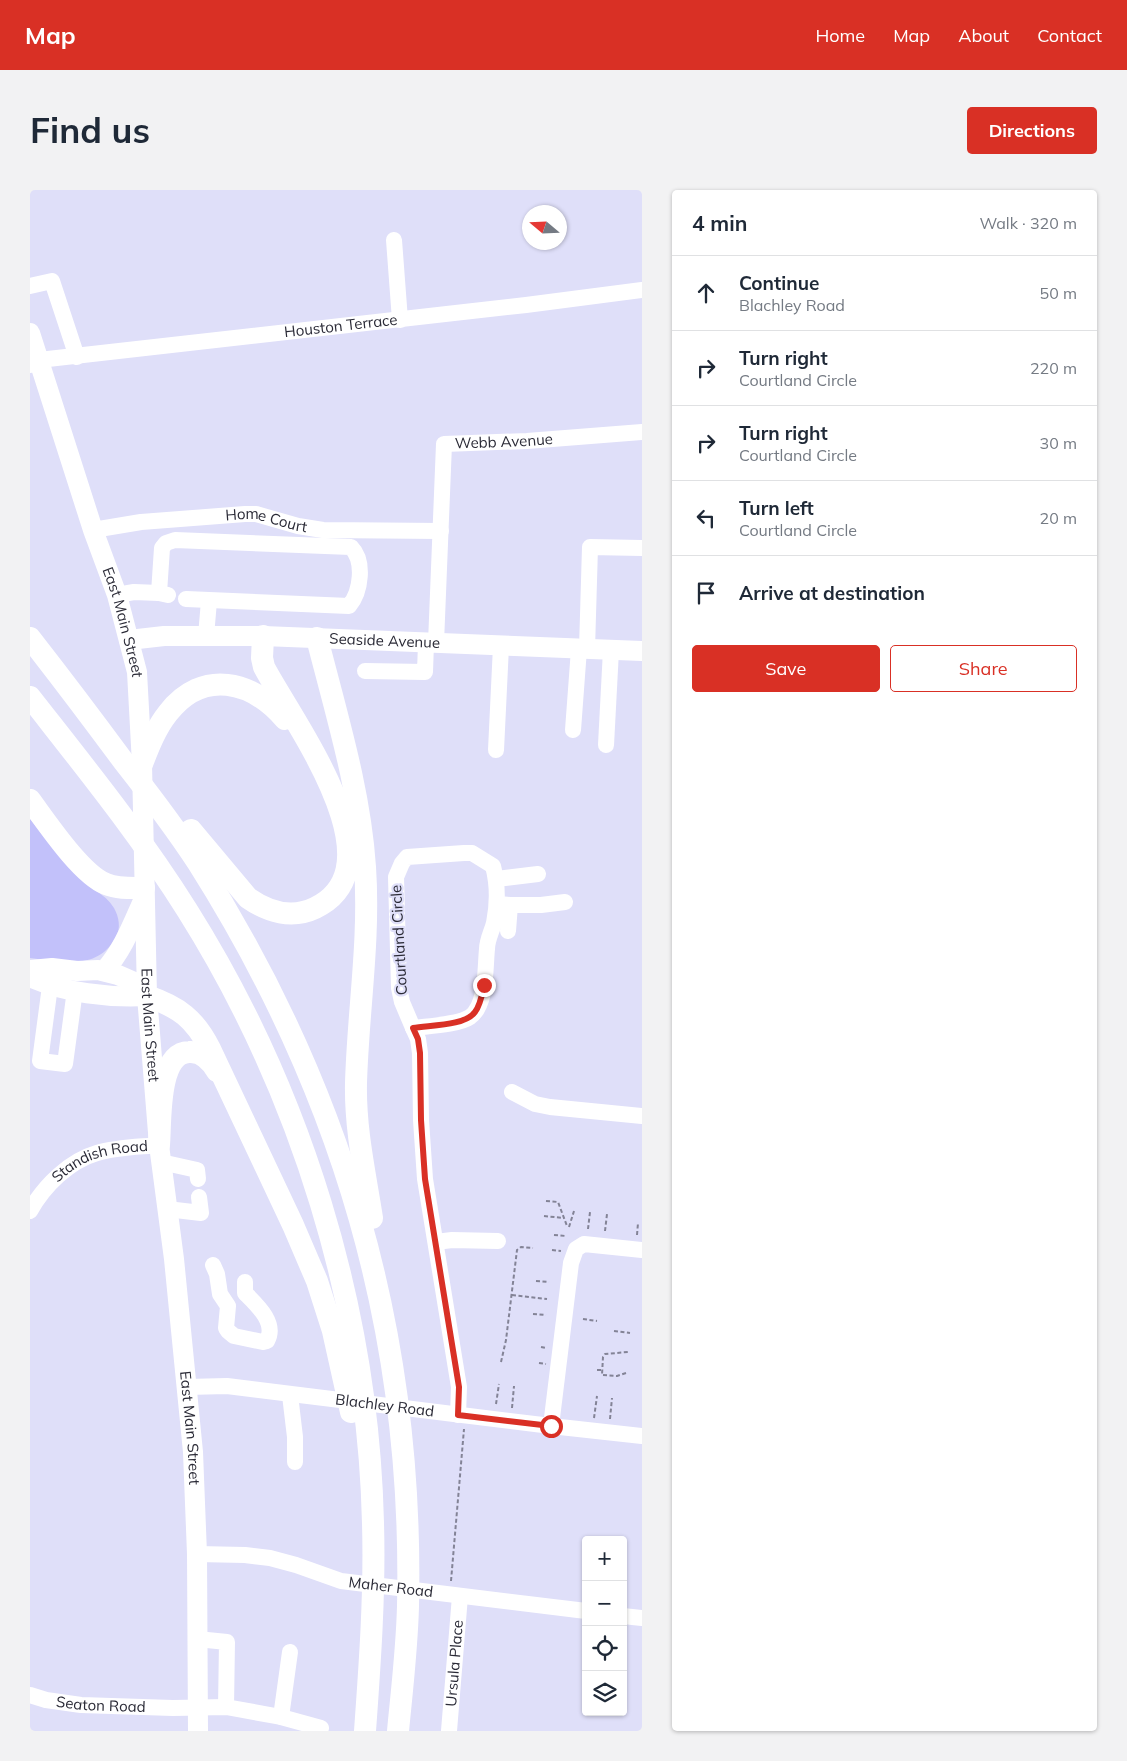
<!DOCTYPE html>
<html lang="en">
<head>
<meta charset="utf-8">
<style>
	:root { --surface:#fff; --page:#f2f2f3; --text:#1f2937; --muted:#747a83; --line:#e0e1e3; --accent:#d93025 }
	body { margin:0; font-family:Mulish,sans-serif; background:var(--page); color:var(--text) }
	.controls { position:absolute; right:15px; bottom:15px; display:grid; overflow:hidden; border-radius:5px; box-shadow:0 1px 4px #0004 }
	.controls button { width:45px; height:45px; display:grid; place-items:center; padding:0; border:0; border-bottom:1px solid var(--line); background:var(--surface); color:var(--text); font:25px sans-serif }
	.compass { position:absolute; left:492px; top:15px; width:45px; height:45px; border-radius:50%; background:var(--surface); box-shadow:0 1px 4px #0004; rotate:289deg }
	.stop { position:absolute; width:15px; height:15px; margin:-11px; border:4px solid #d93025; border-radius:50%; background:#fff }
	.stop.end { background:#d93025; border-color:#fff; box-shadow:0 1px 5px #0008 }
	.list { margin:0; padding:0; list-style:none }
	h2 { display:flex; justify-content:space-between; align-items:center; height:65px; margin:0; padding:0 20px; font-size:21px }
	h2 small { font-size:16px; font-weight:400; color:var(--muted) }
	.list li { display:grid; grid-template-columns:32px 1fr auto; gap:15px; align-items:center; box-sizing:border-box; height:75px; padding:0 20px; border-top:1px solid var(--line) }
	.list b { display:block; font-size:19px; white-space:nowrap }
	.list p { margin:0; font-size:16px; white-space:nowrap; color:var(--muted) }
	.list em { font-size:16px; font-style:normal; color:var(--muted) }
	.actions { display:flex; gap:10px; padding:15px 20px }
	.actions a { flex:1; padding:11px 0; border:1px solid var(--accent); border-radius:5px; text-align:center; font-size:18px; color:var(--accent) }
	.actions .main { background:var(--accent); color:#fff }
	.icon { flex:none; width:28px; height:28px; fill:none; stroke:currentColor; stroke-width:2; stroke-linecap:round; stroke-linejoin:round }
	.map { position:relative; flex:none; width:612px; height:1541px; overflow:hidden; border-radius:5px }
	header { display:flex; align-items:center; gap:30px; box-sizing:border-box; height:70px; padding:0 25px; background:var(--accent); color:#fff }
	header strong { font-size:24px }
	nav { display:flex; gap:28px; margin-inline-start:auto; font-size:18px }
	.intro { display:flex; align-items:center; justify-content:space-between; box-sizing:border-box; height:120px; padding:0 30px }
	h1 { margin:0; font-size:35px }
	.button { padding:12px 22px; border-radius:5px; background:var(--accent); color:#fff; font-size:18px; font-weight:700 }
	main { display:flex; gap:30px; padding:0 30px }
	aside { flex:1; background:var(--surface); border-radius:5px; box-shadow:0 1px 4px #0004 }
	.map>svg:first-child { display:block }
	.green { fill:#c2c1fa }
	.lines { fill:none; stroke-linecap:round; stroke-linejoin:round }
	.path { stroke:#838396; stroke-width:2; stroke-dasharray:4 2.5; stroke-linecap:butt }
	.minor { stroke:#fff; stroke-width:16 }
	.major { stroke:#fff; stroke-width:20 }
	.highway { stroke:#fff; stroke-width:22 }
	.route { stroke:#d93025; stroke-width:6 }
	.labels { text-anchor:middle; stroke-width:4.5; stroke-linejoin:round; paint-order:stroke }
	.street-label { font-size:15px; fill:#2a2a36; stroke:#dfdff9 }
</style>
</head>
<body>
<header>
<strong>Map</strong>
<nav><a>Home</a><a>Map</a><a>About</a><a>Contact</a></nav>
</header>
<div class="intro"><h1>Find us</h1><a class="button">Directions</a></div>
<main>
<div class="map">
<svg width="612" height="1541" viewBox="0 0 612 1541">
	<rect width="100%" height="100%" fill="#dfdff9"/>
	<path class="green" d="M0,629C15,648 30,667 47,685C58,698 75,703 84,718C89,727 91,738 86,747C68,781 31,772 0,768Z"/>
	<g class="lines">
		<g class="path">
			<polyline points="516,1011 528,1012 537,1036"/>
			<polyline points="514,1026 534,1028"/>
			<polyline points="539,1037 544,1021"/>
			<polyline points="558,1039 560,1022"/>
			<polyline points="575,1041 577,1024"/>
			<polyline points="524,1045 536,1046"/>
			<polyline points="607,1045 608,1033"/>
			<polyline points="522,1060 531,1061"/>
			<polyline points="506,1091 519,1092"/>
			<polyline points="482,1105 517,1109"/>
			<polyline points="503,1124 516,1125"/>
			<polyline points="553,1129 567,1131"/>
			<polyline points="584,1141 600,1143"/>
			<polyline points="511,1157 517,1158"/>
			<polyline points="471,1172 476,1150 487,1060 491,1057 503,1058"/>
			<polyline points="509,1173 516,1174"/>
			<polyline points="567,1180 572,1180"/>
			<polyline points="596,1183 587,1186 572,1185 573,1167 575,1164 598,1162"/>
			<polyline points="466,1214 469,1194"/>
			<polyline points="482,1218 484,1196"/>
			<polyline points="564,1228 567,1206"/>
			<polyline points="580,1229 582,1208"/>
			<polyline points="421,1391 434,1239"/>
		</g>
		<g class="minor">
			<polyline points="364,50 370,130"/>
			<polyline points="0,96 22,91 47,167"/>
			<path id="s1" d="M0,175L9,170L496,115L612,100"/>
			<path id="s2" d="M63,340L111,332L215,324H226L268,336L293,340L411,341"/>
			<polyline points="87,405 104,402 129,403"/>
			<path d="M138,405L129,403L132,358L136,353L145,350L321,357C335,371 331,402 319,416L156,409"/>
			<polyline points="176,446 179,411"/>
			<path id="s3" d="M406,453L414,254L497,251L612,242"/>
			<polyline points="557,459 560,357 612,358"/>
			<polyline points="335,481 395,482 396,453"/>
			<polyline points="543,540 549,459"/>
			<polyline points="576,555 581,460"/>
			<polyline points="466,560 471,456"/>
			<path d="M434,663H442L463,676C468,695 468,713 464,733C462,741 457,750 457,759C455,778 457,815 440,827C428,835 398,836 383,838L372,812L369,798L366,687L372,673L377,667Z"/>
			<polyline points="467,689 508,684"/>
			<polyline points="469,714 480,715 478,741"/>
			<polyline points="480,715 511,715 535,712"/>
			<polyline points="20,796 10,871 35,874 45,800"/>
			<polyline points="383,838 388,849 390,863 391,930 395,989 429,1197 428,1225"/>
			<polyline points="482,902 505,914 520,917 612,926"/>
			<polyline points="131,972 167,980 168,989"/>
			<polyline points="137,1019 171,1023 169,1007"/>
			<path id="s4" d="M0,1021C14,996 39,971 67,963C87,957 109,957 129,955"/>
			<polyline points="406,1052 422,1050 468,1051"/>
			<path d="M183,1075L187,1084L190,1104L198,1116L196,1138L198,1141L204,1146L233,1152L237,1151C247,1133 227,1115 215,1103V1092"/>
			<path id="s5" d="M157,1197L197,1196L521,1236L612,1246"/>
			<polyline points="260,1205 265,1247 265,1272"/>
			<polyline points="521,1236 541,1073 546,1059 554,1054 612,1060"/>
			<path id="s6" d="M167,1364L215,1365L240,1368L266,1375L311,1391L556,1421"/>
			<polyline points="593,1426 612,1428"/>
			<polyline points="167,1449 197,1452 196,1517"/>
			<path id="s7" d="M0,1505L16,1510L51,1515L143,1518L196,1517L251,1527L291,1538"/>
			<polyline points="251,1527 260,1462"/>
			<path id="s8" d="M419,1541L430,1406"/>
		</g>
		<g class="major">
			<path id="s9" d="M0,143L63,340L87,405L107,482L112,574L117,806L129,955L144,1069L163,1262L167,1364L168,1541"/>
			<path id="s10" d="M99,450L134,446H233L612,461"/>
			<polyline points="0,780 22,778 47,781 68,780 88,785 104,792 117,806"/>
			<path d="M74,781C92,761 101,738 112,713"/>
			<path d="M0,787C35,803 79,808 117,806"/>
		</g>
		<g class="highway">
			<path d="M0,448C32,489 63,530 94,572C120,605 145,638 168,673C313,902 384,1145 378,1416C377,1458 372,1499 368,1541"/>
			<path d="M287,448C306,523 330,600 335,677C340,750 328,821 326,893C325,939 335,983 342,1028"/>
			<path d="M0,507C54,576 110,645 157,720C271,901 338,1118 343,1333C345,1402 340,1472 335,1541"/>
			<path d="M112,574C119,556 126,538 138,523C173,478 222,491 255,529"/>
			<path d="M0,610C17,633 51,684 76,694C88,699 102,698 114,698"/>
			<path d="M161,640L218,708C238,722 262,729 285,718C373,676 261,529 234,477L232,468L233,446"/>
			<path d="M117,806C149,817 165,829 180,859L263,1035L287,1091L303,1141L321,1222"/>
			<path d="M129,955C131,932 127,863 159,862C172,861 181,871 187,881"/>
		</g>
	</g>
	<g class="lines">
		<path class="route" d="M454,795C452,804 451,814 445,822C435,836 400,835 383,838L388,849L390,863L391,930L395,989L429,1197L428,1225L521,1236"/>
	</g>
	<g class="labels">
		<g class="street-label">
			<text dy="5" stroke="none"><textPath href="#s1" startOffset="314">Houston Terrace</textPath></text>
			<text dy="5" stroke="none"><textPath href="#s3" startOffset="259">Webb Avenue</textPath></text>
			<text dy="5" stroke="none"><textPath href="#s2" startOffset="175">Home Court</textPath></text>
			<text dy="5" stroke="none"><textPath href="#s9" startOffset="304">East Main Street</textPath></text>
			<text dy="5" stroke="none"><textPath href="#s10" startOffset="256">Seaside Avenue</textPath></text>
			<text transform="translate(369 750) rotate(-93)" y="5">Courtland Circle</text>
			<text dy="5" stroke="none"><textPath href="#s9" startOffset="709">East Main Street</textPath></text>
			<text dy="5" stroke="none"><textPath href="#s4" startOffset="91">Standish Road</textPath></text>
			<text dy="5" stroke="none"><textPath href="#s5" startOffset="199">Blachley Road</textPath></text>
			<text dy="5" stroke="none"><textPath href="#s9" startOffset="1114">East Main Street</textPath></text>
			<text dy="5" stroke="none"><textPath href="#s6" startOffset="198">Maher Road</textPath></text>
			<text dy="5" stroke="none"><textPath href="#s8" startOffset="68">Ursula Place</textPath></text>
			<text dy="5" stroke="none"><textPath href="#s7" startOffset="72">Seaton Road</textPath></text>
		</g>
	</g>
</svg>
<div class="controls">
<button>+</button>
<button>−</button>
<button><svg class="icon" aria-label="locate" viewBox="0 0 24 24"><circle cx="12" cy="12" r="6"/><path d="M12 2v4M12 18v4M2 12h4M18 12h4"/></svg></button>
<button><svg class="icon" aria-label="layers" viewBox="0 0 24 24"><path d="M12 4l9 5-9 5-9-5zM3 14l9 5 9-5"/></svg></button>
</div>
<svg class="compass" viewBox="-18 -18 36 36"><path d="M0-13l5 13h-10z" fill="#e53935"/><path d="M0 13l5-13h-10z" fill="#747a83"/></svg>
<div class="stop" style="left:521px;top:1236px"></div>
<div class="stop end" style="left:454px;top:795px"></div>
</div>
<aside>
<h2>4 min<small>Walk · 320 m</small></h2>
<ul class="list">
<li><svg class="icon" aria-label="ahead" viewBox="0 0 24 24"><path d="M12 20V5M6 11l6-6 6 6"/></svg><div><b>Continue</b><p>Blachley Road</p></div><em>50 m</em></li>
<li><svg class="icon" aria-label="right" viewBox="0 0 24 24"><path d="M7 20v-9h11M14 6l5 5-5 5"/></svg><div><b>Turn right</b><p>Courtland Circle</p></div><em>220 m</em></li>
<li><svg class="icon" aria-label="right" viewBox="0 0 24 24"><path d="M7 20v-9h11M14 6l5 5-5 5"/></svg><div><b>Turn right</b><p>Courtland Circle</p></div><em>30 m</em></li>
<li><svg class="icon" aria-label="left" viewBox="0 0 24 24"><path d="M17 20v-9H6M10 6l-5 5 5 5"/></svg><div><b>Turn left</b><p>Courtland Circle</p></div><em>20 m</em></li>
<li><svg class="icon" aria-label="arrive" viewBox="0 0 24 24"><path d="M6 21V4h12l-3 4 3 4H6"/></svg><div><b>Arrive at destination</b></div></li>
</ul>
<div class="actions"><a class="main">Save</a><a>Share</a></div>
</aside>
</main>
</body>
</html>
